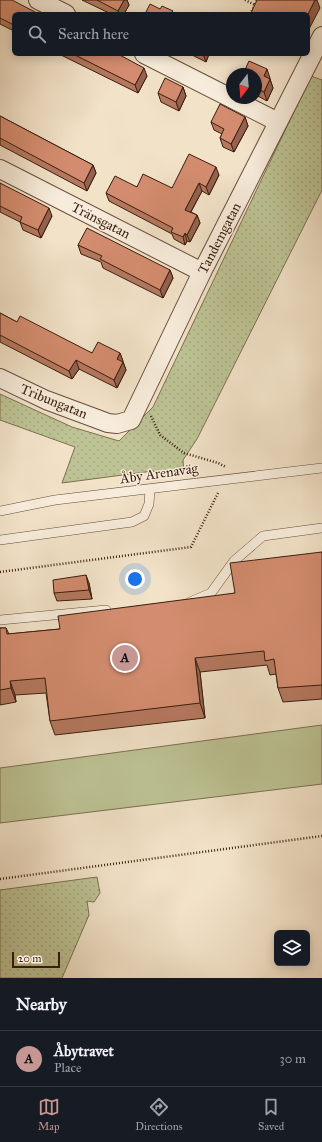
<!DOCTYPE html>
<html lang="en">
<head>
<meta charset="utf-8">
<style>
	:root { --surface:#171b24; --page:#20242c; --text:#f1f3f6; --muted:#9ea1a6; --line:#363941; --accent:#c59692 }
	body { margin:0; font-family:"IM FELL Great Primer",serif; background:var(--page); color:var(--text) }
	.controls { position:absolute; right:12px; bottom:12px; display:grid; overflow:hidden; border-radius:6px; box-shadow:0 2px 10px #0003 }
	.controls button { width:36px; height:36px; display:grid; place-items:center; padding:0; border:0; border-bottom:1px solid var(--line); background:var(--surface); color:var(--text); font:20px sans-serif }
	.compass { position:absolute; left:226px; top:68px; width:36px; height:36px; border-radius:50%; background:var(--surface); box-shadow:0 2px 10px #0003; rotate:196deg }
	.scale { position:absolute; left:12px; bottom:10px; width:48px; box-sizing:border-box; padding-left:4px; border:2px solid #3a1d0e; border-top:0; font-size:11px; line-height:14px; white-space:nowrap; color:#3a1d0e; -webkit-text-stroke:3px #f7ecdb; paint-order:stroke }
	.you { position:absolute; left:135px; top:579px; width:14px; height:14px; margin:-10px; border:3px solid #fff; border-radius:50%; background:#1a73e8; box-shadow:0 0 0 6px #1a73e833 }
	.badge { display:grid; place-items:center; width:26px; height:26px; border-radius:50%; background:var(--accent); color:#111; font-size:13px; font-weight:700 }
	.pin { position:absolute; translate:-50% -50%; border:2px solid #fff; box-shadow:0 1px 4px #0006 }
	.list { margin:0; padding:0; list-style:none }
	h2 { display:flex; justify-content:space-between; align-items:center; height:52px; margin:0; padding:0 16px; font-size:17px }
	h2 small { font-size:13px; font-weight:400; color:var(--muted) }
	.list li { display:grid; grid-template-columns:26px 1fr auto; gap:12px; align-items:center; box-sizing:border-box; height:56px; padding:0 16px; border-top:1px solid var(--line) }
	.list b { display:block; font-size:15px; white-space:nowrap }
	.list p { margin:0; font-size:13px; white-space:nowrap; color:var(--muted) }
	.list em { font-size:13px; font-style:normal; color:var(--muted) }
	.icon { flex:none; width:22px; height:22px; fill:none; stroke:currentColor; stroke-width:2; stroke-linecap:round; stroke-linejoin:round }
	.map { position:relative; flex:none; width:322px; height:978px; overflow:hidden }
	.search { position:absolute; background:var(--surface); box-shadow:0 2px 10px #0003; left:12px; right:12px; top:12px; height:44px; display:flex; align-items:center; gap:10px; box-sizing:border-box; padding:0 14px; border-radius:6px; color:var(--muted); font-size:15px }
	.sheet { height:108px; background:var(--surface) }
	nav { display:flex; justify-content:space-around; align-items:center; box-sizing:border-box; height:56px; border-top:1px solid var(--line); background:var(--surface); font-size:11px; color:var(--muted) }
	nav a { display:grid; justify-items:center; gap:2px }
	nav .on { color:var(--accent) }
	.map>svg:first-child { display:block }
	.grass { fill:url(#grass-dots); stroke:#7c7051 }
	.garden { fill:#bdc394; stroke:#7c7051 }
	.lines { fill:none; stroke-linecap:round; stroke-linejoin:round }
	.lane-casing { stroke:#684e3c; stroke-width:10 }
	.street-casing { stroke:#684e3c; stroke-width:20 }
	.path { stroke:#3a1d0e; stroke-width:2.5; stroke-dasharray:1 2; stroke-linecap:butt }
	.lane { stroke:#f7ecdb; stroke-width:9 }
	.street { stroke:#f7ecdb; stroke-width:18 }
	.wall { fill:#b5785f; stroke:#3a1d0e }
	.shaded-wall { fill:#94624e; stroke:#3a1d0e }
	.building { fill:#d38c6f; stroke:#3a1d0e }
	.labels { text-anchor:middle; stroke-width:3; stroke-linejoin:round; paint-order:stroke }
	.street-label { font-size:14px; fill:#3a1d0e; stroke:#f7ecdb }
</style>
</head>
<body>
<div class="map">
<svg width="322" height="978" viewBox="0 0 322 978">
	<defs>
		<pattern id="grass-dots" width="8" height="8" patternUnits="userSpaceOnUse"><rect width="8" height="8" fill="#bdc394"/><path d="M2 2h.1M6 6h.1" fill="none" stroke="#a3a77e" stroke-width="1.8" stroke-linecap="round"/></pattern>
	</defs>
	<rect width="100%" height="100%" fill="#f2e2c8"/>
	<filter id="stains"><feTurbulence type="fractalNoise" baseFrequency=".005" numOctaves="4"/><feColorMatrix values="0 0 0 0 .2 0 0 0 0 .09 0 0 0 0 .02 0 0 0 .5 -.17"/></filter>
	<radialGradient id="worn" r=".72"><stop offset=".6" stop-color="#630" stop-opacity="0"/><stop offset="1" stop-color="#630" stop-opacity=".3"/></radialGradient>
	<g class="grass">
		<polygon points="311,76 322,80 322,190 197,439 183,460 184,474 174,476 153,471 62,483 75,447 0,420 0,394 72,427 119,441 153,407"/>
		<polygon points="97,877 100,893 94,902 87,901 89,915 62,978 0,978 0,890"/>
	</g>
	<polygon class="garden" points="322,725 322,784 0,823 0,768"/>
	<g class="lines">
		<defs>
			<g id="lane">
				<polyline points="0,511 55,500 322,468"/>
				<polyline points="0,540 132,522 144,516 149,504 150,489"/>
				<polyline points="190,602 211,593 234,561 263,536 322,528"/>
				<polyline points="0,620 106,610"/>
			</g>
			<g id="street">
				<polyline points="38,0 66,14"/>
				<polyline points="144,54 278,122"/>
				<polyline points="0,169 202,272"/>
				<polyline points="0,378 46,400 108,423 117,424 131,420 202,272 322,36"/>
			</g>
		</defs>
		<use href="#lane" class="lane-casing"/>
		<use href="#street" class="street-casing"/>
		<g class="path">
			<polyline points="245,0 255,5 257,0"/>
			<polyline points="250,14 255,5"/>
			<polyline points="151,416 160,435 184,453 218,463 226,467"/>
			<polyline points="0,572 191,547 218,493"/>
			<polyline points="0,879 322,836"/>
		</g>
		<use href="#lane" class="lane"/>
		<use href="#street" class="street"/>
	</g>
	<g class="wall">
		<polygon points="0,0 14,14 14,31 0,24"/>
		<polygon points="82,0 127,0 129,5 124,14 111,14"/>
		<polygon points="59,54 118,54 147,76 138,93"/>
		<polygon points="190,54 209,54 206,62"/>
		<polygon points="256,74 270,78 270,79 273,88 267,101 256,95"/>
		<polygon points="183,87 186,96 179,111 161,102 158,93"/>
		<polygon points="0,116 93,165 96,173 87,191 0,145"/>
		<polygon points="245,117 248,126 234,152 223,147 220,138 222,134 214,130 211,122"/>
		<polygon points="219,175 209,195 202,191 191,212 197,215 200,223 190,242 187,241 185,245 174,239 172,234 109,201 106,193 137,187 172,188"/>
		<polygon points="0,183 52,216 41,238 23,230 20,222 0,212"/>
		<polygon points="78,245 170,270 173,278 163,298 103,268 101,262 81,254"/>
		<polygon points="0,313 17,322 92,353 120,353 126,370 117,388 79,369 72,379 0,342"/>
		<polygon points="322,552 322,699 283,702 278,688 276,674 270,675 267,665 200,672 205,718 55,735 50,721 46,693 15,695 16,702 0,705 0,628 6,628 9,634 60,629 235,593"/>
		<polygon points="89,583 92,599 57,601 54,593"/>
	</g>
	<g class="shaded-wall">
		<polygon points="124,0 127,0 129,5 124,14 119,14 118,11"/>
		<polygon points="315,0 317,0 320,8 308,31 308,14"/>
		<polygon points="203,54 209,54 206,62"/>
		<polygon points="144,68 147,76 138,93 135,85"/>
		<polygon points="267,69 270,78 267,85 264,76"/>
		<polygon points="270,79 273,88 267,101 264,92"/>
		<polygon points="183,87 186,96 179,111 176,102"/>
		<polygon points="245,117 248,126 234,152 231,144"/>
		<polygon points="93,165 96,173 87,191 84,183"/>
		<polygon points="216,167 219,175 209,195 206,187"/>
		<polygon points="199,183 202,191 188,217 185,210"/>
		<polygon points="49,208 52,216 41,238 38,230"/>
		<polygon points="197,215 200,223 190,242 187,235"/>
		<polygon points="185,233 187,241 185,245 183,237"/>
		<polygon points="170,270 173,278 163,298 160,290"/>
		<polygon points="120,353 123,361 120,367 117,359"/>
		<polygon points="76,360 79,369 72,379 69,371"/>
		<polygon points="123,362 126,370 117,388 114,380"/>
		<polygon points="86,575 89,583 92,599 89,590"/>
		<polygon points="195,658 200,672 205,718 200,703"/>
		<polygon points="10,681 15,695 16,702 11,688"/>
	</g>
	<g class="building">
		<polygon points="0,0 12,0 39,14 14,14 14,25 0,18"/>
		<polygon points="97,0 124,0 118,11"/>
		<polygon points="257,0 315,0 308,14 253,14 251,13"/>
		<polygon points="150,4 160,9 162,6 173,11 171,14 145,14"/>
		<polygon points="73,54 118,54 144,68 135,85"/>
		<polygon points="249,61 267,69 264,76 270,79 264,92 256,88 256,74 243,74"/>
		<polygon points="165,78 183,87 176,102 158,93"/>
		<polygon points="220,104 245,117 231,144 220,138 224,129 211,122"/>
		<polygon points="0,116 93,165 84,183 0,138"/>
		<polygon points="189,154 216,167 206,187 199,183 185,210 197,215 187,235 185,233 183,237 171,232 173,228 106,193 115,176 137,187 143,174 172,188"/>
		<polygon points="0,183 49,208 38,230 20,222 22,217 0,206"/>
		<polygon points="87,228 170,270 160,290 100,259 102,256 78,245"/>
		<polygon points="0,313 17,322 20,316 92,353 98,342 120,353 117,359 123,362 114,380 76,360 69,371 0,335"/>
		<polygon points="322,552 322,685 278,688 274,659 265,661 264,651 195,658 200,703 50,721 45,678 10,681 11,688 0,690 0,628 6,628 7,634 60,629 58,616 235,593 230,563"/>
		<polygon points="86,575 89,590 54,593 53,580"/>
	</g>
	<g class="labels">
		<g class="street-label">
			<text transform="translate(101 220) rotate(27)" y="5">Tränsgatan</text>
			<text transform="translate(219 238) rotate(-63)" y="5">Tandemgatan</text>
			<text transform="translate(54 401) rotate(22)" y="5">Tribungatan</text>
			<text transform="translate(159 473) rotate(-8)" y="5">Åby Arenaväg</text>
		</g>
	</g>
	<rect width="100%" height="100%" filter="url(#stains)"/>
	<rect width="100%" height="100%" fill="url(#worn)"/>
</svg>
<div class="controls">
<button><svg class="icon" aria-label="layers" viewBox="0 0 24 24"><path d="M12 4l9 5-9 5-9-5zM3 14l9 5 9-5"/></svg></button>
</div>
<svg class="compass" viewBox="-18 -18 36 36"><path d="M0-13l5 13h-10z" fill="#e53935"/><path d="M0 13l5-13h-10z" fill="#9ea1a6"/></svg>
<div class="scale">20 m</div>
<div class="you"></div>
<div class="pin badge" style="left:125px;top:658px">A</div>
<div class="search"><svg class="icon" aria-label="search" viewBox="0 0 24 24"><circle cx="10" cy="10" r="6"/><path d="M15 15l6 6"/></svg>Search here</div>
</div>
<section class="sheet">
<h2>Nearby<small></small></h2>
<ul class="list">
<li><span class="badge">A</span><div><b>Åbytravet</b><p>Place</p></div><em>30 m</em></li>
</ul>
</section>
<nav>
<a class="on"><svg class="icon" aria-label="map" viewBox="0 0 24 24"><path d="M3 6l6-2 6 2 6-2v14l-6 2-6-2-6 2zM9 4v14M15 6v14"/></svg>Map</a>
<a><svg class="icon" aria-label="directions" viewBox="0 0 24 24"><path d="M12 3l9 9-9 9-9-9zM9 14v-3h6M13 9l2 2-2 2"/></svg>Directions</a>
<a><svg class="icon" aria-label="saved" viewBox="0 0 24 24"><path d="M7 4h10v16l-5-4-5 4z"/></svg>Saved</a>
</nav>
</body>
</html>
